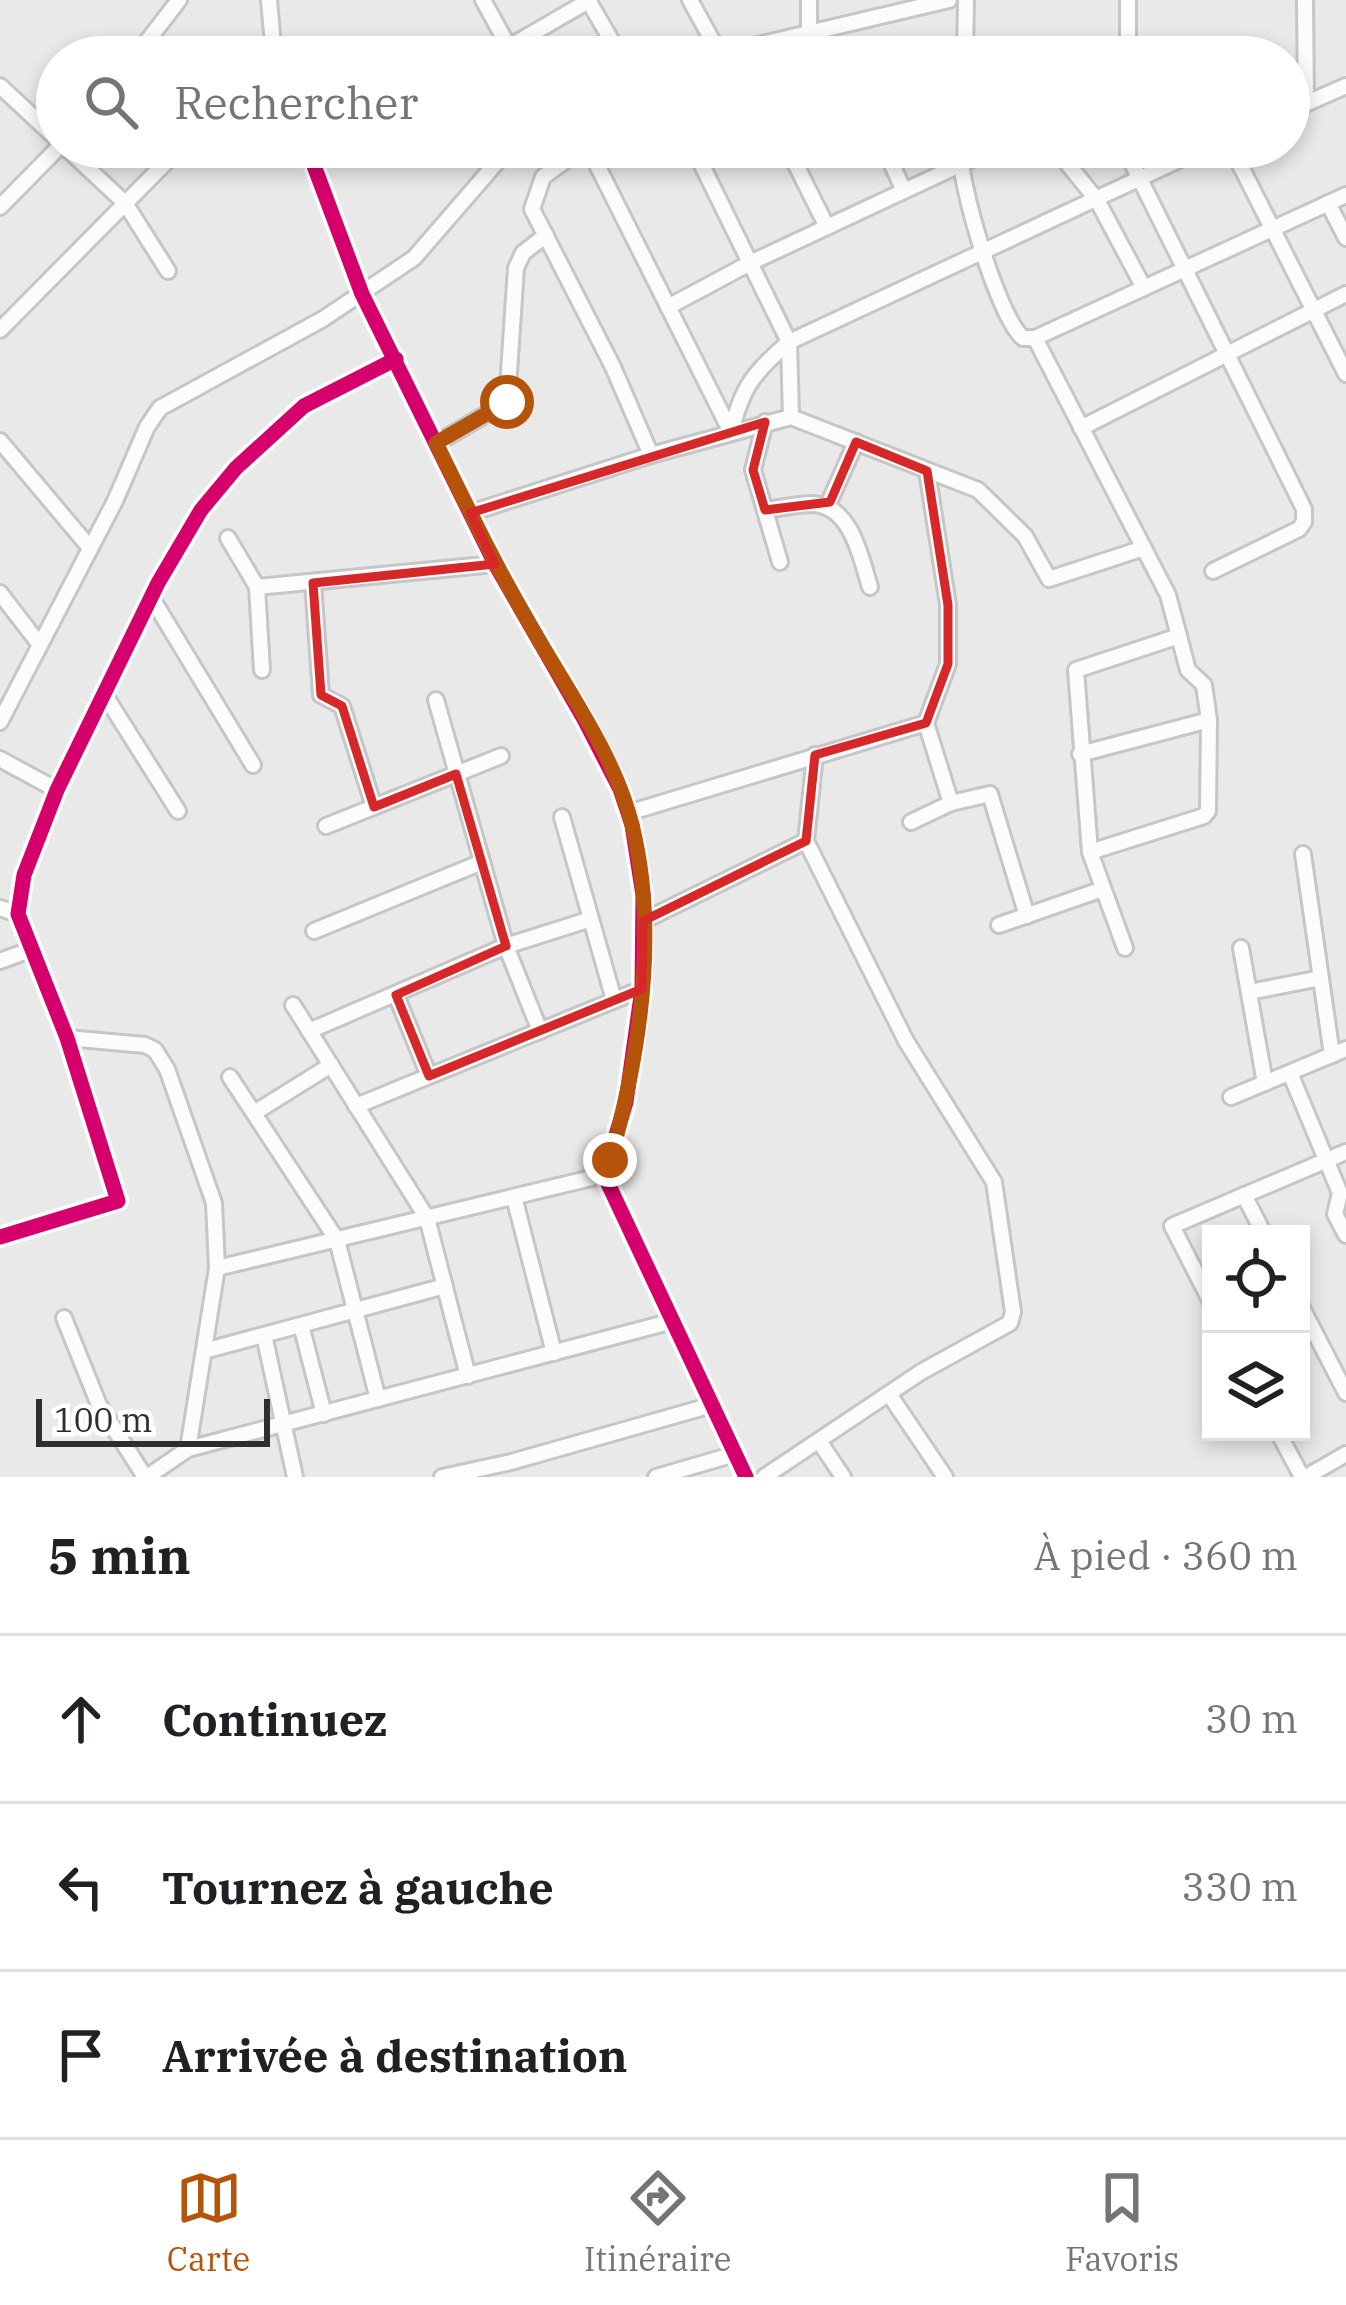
<!DOCTYPE html>
<html lang="fr">
<head>
<meta charset="utf-8">
<style>
	:root { --surface:#fff; --page:#f6f6f6; --text:#202124; --muted:#757577; --line:#e0e0e0; --accent:#b45309 }
	body { margin:0; font-family:"IBM Plex Serif",serif; background:var(--page); color:var(--text) }
	.controls { position:absolute; right:36px; bottom:36px; display:grid; overflow:hidden; border-radius:0px; box-shadow:0 6px 18px #0003 }
	.controls button { width:108px; height:108px; display:grid; place-items:center; padding:0; border:0; border-bottom:3px solid var(--line); background:var(--surface); color:var(--text); font:60px sans-serif }
	.scale { position:absolute; left:36px; bottom:30px; width:234px; box-sizing:border-box; padding-left:12px; border:6px solid #2e2e2e; border-top:0; font-size:33px; line-height:42px; white-space:nowrap; color:#2e2e2e; -webkit-text-stroke:9px #fff; paint-order:stroke }
	.stop { position:absolute; width:36px; height:36px; margin:-27px; border:9px solid #b45309; border-radius:50%; background:#fff }
	.stop.end { background:#b45309; border-color:#fff; box-shadow:0 3px 12px #0008 }
	.list { margin:0; padding:0; list-style:none }
	h2 { display:flex; justify-content:space-between; align-items:center; height:156px; margin:0; padding:0 48px; font-size:51px }
	h2 small { font-size:39px; font-weight:400; color:var(--muted) }
	.list li { display:grid; grid-template-columns:78px 1fr auto; gap:36px; align-items:center; box-sizing:border-box; height:168px; padding:0 48px; border-top:3px solid var(--line) }
	.list b { display:block; font-size:45px; white-space:nowrap }
	.list em { font-size:39px; font-style:normal; color:var(--muted) }
	.icon { flex:none; width:66px; height:66px; fill:none; stroke:currentColor; stroke-width:2; stroke-linecap:round; stroke-linejoin:round }
	.map { position:relative; flex:none; width:1346px; height:1477px; overflow:hidden }
	.search { position:absolute; background:var(--surface); box-shadow:0 6px 18px #0003; left:36px; right:36px; top:36px; height:132px; display:flex; align-items:center; gap:30px; box-sizing:border-box; padding:0 42px; border-radius:66px; color:var(--muted); font-size:45px }
	.sheet { height:660px; background:var(--surface) }
	nav { display:flex; justify-content:space-around; align-items:center; box-sizing:border-box; height:168px; border-top:3px solid var(--line); background:var(--surface); font-size:33px; color:var(--muted) }
	nav a { display:grid; justify-items:center; gap:6px }
	nav .on { color:var(--accent) }
	.map>svg:first-child { display:block }
	.lines { fill:none; stroke-linecap:round; stroke-linejoin:round }
	.minor-casing { stroke:#c6c6c6; stroke-width:20 }
	.minor { stroke:#fcfcfc; stroke-width:14 }
	.cycleway-casing { stroke:#fff; stroke-width:22 }
	.cycleway { stroke:#d6006c; stroke-width:15 }
	.route { stroke:#b45309; stroke-width:15 }
	.marked { fill:none; stroke:#d62828; stroke-width:9; stroke-linejoin:round }
</style>
</head>
<body>
<div class="map">
<svg width="1346" height="1477" viewBox="0 0 1346 1477">
	<rect width="100%" height="100%" fill="#e9e9ea"/>
	<g class="lines">
		<defs>
			<g id="minor">
				<polyline points="269,0 274,57"/>
				<polyline points="483,0 512,53"/>
				<polyline points="588,0 621,57"/>
				<polyline points="690,0 719,53"/>
				<polyline points="809,0 809,33"/>
				<polyline points="1305,0 1306,103"/>
				<polyline points="509,47 590,0"/>
				<polyline points="966,54 1128,52"/>
				<polyline points="135,57 179,0"/>
				<polyline points="269,57 273,54 511,51"/>
				<polyline points="707,57 949,0"/>
				<polyline points="965,57 966,0"/>
				<polyline points="1128,57 1128,0"/>
				<polyline points="0,86 57,139"/>
				<polyline points="1289,111 1346,86"/>
				<polyline points="65,147 125,203 168,271"/>
				<polyline points="307,147 362,294 495,564 584,719 620,789 632,825 643,895 642,989 626,1102 604,1175 746,1477"/>
				<polyline points="584,147 543,177 532,209 613,367 651,455"/>
				<path d="M588,147L731,432C742,387 754,372 789,342L1207,147"/>
				<polyline points="693,147 789,342 791,417"/>
				<polyline points="787,147 827,227"/>
				<polyline points="884,147 904,191"/>
				<path d="M960,147C958,181 998,317 1023,338H1035L1346,195"/>
				<polyline points="1054,147 1097,200 1144,288"/>
				<polyline points="1128,147 1128,155 1304,509 1304,522 1299,529 1213,571"/>
				<polyline points="1231,147 1346,374"/>
				<polyline points="1328,203 1346,238"/>
				<polyline points="0,207 59,147"/>
				<polyline points="668,307 750,263 998,147"/>
				<polyline points="0,330 181,147"/>
				<polyline points="1035,338 1168,595 1188,670 1204,685 1209,720 1208,811 1204,816 1090,852"/>
				<polyline points="765,422 753,470 780,562"/>
				<polyline points="1081,428 1346,294"/>
				<polyline points="0,441 90,548"/>
				<polyline points="437,443 507,402 516,268 523,253 546,235"/>
				<polyline points="927,471 948,605 948,664 926,723 951,803"/>
				<polyline points="827,507 856,442"/>
				<path d="M765,510C780,508 798,504 813,504C852,506 861,559 870,587"/>
				<polyline points="470,513 651,455 791,417 978,490 1025,536 1049,579 1144,548"/>
				<polyline points="228,538 257,587 262,670"/>
				<polyline points="313,583 321,695 342,706 374,807"/>
				<polyline points="257,587 495,564"/>
				<polyline points="0,593 40,645"/>
				<polyline points="153,600 253,765"/>
				<polyline points="106,697 178,811"/>
				<polyline points="436,700 506,946 540,1031"/>
				<polyline points="0,722 115,501 147,427 160,408 323,319 414,258 510,147"/>
				<polyline points="1080,754 1209,720"/>
				<polyline points="0,759 57,790"/>
				<polyline points="628,813 926,723"/>
				<polyline points="562,817 614,1000"/>
				<polyline points="911,822 951,803 990,794 1027,916"/>
				<polyline points="326,826 501,756"/>
				<polyline points="1303,854 1332,1055"/>
				<polyline points="0,908 18,914"/>
				<polyline points="643,921 806,841"/>
				<polyline points="999,925 1103,889"/>
				<polyline points="314,931 482,862"/>
				<polyline points="1125,948 1090,852 1076,670 1179,636"/>
				<polyline points="1241,948 1265,1083"/>
				<polyline points="0,961 30,950"/>
				<polyline points="1249,992 1321,978"/>
				<polyline points="396,995 429,1076"/>
				<polyline points="293,1005 427,1218 468,1376"/>
				<polyline points="309,1031 506,946 591,919"/>
				<polyline points="67,1038 145,1045 155,1050 167,1069 214,1203 217,1268 188,1449"/>
				<polyline points="1290,1073 1340,1193 1335,1214 1346,1235"/>
				<polyline points="230,1077 337,1240 378,1399"/>
				<polyline points="1231,1097 1346,1049"/>
				<polyline points="356,1106 642,989"/>
				<polyline points="254,1113 331,1065"/>
				<polyline points="1244,1195 1264,1234"/>
				<polyline points="514,1197 554,1353"/>
				<polyline points="0,1237 118,1201 67,1038 18,914 24,875 57,790 158,583 201,510 236,468 304,406 396,359"/>
				<polyline points="217,1268 604,1175"/>
				<polyline points="1211,1302 1172,1226 1346,1152"/>
				<polyline points="1301,1306 1346,1393"/>
				<polyline points="64,1318 99,1405 145,1477"/>
				<polyline points="301,1325 324,1414"/>
				<polyline points="264,1335 295,1477"/>
				<polyline points="204,1351 445,1286"/>
				<polyline points="889,1394 945,1477"/>
				<polyline points="1278,1432 1302,1477"/>
				<polyline points="819,1441 843,1477"/>
				<polyline points="147,1477 188,1449 673,1321"/>
				<polyline points="442,1477 511,1462 712,1405"/>
				<polyline points="656,1477 735,1454"/>
				<polyline points="764,1477 921,1372 1010,1323 1013,1312 994,1182 906,1041 806,841 815,755"/>
				<polyline points="1306,1477 1346,1454"/>
			</g>
		</defs>
		<use href="#minor" class="minor-casing"/>
		<use href="#minor" class="minor"/>
		<defs>
			<g id="cycleway">
				<polyline points="307,147 362,294 495,564 584,719 620,789 632,825 643,895 642,989 626,1102 604,1175 746,1477"/>
				<polyline points="0,1237 118,1201 67,1038 18,914 24,875 57,790 158,583 201,510 236,468 304,406 396,359"/>
			</g>
		</defs>
		<use href="#cycleway" class="cycleway-casing"/>
		<use href="#cycleway" class="cycleway"/>
	</g>
	<g class="lines">
		<path class="route" d="M507,402L436,443C467,506 497,569 533,630C568,691 615,756 632,825C659,933 640,1054 610,1160"/>
	</g>
	<path class="marked" d="M765,422L753,470L765,510L830,502L856,442L927,471L948,605V664L926,723L815,755L806,841L643,921L642,989L429,1076L396,995L506,946L456,774L374,807L342,706L321,695L313,583L495,564L470,513Z"/>
</svg>
<div class="controls">
<button><svg class="icon" aria-label="locate" viewBox="0 0 24 24"><circle cx="12" cy="12" r="6"/><path d="M12 2v4M12 18v4M2 12h4M18 12h4"/></svg></button>
<button><svg class="icon" aria-label="layers" viewBox="0 0 24 24"><path d="M12 4l9 5-9 5-9-5zM3 14l9 5 9-5"/></svg></button>
</div>
<div class="scale">100 m</div>
<div class="stop" style="left:507px;top:402px"></div>
<div class="stop end" style="left:610px;top:1160px"></div>
<div class="search"><svg class="icon" aria-label="search" viewBox="0 0 24 24"><circle cx="10" cy="10" r="6"/><path d="M15 15l6 6"/></svg>Rechercher</div>
</div>
<section class="sheet">
<h2>5 min<small>À pied · 360 m</small></h2>
<ul class="list">
<li><svg class="icon" aria-label="ahead" viewBox="0 0 24 24"><path d="M12 20V5M6 11l6-6 6 6"/></svg><div><b>Continuez</b></div><em>30 m</em></li>
<li><svg class="icon" aria-label="left" viewBox="0 0 24 24"><path d="M17 20v-9H6M10 6l-5 5 5 5"/></svg><div><b>Tournez à gauche</b></div><em>330 m</em></li>
<li><svg class="icon" aria-label="arrive" viewBox="0 0 24 24"><path d="M6 21V4h12l-3 4 3 4H6"/></svg><div><b>Arrivée à destination</b></div></li>
</ul>
</section>
<nav>
<a class="on"><svg class="icon" aria-label="map" viewBox="0 0 24 24"><path d="M3 6l6-2 6 2 6-2v14l-6 2-6-2-6 2zM9 4v14M15 6v14"/></svg>Carte</a>
<a><svg class="icon" aria-label="directions" viewBox="0 0 24 24"><path d="M12 3l9 9-9 9-9-9zM9 14v-3h6M13 9l2 2-2 2"/></svg>Itinéraire</a>
<a><svg class="icon" aria-label="saved" viewBox="0 0 24 24"><path d="M7 4h10v16l-5-4-5 4z"/></svg>Favoris</a>
</nav>
</body>
</html>
